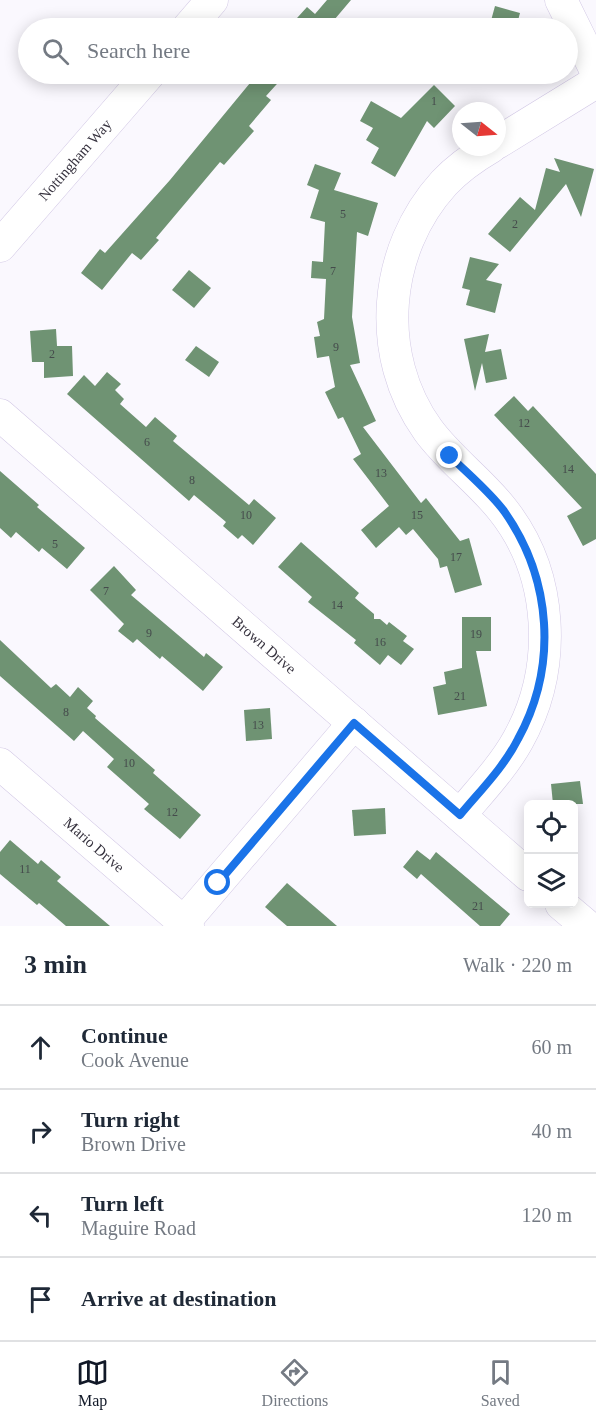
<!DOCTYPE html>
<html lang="en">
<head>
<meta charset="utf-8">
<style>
	:root { --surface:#fff; --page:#f6f6f7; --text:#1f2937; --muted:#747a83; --line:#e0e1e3; --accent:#111827 }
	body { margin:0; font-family:Georgia,serif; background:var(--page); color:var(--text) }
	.controls { position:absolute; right:18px; bottom:18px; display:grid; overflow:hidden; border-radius:9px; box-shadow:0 3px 15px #0003 }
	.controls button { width:54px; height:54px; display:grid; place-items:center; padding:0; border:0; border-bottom:2px solid var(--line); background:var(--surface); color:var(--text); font:30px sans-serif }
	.compass { position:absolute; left:452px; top:102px; width:54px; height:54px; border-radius:50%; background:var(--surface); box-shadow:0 3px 15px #0003; rotate:107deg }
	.stop { position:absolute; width:18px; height:18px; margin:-14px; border:4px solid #1a73e8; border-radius:50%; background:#fff }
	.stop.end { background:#1a73e8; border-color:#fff; box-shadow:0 2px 6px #0008 }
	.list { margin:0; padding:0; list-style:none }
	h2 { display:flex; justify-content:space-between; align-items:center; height:78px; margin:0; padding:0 24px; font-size:26px }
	h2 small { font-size:20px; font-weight:400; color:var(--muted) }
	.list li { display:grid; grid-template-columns:39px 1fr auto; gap:18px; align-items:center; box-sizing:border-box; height:84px; padding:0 24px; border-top:2px solid var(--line) }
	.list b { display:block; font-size:22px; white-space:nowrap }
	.list p { margin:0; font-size:20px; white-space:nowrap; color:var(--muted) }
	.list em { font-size:20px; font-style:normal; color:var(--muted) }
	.icon { flex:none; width:33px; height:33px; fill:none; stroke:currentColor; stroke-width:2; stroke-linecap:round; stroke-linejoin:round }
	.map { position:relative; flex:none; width:596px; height:926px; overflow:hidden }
	.search { position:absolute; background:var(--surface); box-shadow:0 3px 15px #0003; left:18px; right:18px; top:18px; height:66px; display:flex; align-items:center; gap:15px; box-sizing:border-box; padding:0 21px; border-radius:33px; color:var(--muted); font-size:22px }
	.sheet { height:414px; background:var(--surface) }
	nav { display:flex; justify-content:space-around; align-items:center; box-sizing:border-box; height:84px; border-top:2px solid var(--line); background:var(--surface); font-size:16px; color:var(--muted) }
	nav a { display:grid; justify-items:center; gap:3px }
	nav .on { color:var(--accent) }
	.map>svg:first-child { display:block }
	.building { fill:#6f9373 }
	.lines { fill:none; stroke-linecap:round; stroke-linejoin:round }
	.minor-casing { stroke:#d2c8e5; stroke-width:33 }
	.minor { stroke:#fff; stroke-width:32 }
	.route { stroke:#1a73e8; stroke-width:8 }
	.labels { text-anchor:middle; stroke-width:4.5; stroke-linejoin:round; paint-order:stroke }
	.number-label { font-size:12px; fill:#454b4c }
	.street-label { font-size:15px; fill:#37333f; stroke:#fff }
</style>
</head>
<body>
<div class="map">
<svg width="596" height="926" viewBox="0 0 596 926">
	<rect width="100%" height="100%" fill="#faf8fe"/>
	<g class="building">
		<polygon points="327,0 351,0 329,26 332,28 288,28 307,7 315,14"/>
		<polygon points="495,6 520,13 516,28 489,28"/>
		<polygon points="239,74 286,74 266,96 271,100 249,126 254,131 224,165 220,162 156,238 159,240 141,260 132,253 102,290 81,273 100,249 105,253 170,180 250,83"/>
		<polygon points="434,85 455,106 434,128 427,121 395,177 371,163 379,148 366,140 373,128 360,121 371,101 401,118"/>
		<polygon points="554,158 594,169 581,217 566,184 510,252 488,234 520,197 535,210 546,168 560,172"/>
		<polygon points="315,164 341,173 334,190 378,203 368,236 357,232 352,317 360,363 350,365 376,421 363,427 421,503 426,498 460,541 469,538 482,585 455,593 447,566 440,568 438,559 413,529 406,535 399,527 376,548 361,530 389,506 353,459 361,454 343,417 338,419 325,392 335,387 329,356 317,358 314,337 320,336 317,322 324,319 326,279 311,278 312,261 323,262 325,222 310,218 319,190 307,185"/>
		<polygon points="470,257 499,264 486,280 502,284 495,313 466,305 470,290 462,288"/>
		<polygon points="189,270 211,288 194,308 172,290"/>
		<polygon points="56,329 57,346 72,346 73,376 44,378 44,362 32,362 30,331"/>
		<polygon points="489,334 485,352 501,349 507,379 486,383 482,363 475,391 464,339"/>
		<polygon points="196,346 219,362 209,377 185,360"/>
		<polygon points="107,372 121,384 115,390 124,399 120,404 146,427 155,417 177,436 173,441 249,505 254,499 276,518 253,545 242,535 238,539 223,526 226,522 194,495 189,501 67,394 84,375 95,386"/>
		<polygon points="514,396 528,411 533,406 596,474 596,539 583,546 567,516 582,508 494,415"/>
		<polygon points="0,471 39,505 37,507 85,548 67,569 42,548 39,552 16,532 11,538 0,528"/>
		<polygon points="301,542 359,593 355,598 374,614 374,619 380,619 387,625 389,622 407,636 403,641 414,649 401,665 388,655 380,665 354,643 356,640 308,602 312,597 278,567"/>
		<polygon points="114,566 136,590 131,595 204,657 206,653 223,667 203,691 162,656 160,659 137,639 133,643 118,631 124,624 90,590"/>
		<polygon points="462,617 491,617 491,651 476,651 487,706 438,715 433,687 446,684 444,672 462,668"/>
		<polygon points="0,640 51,688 56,684 70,697 78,687 93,701 87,708 96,716 95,718 155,770 153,773 201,815 180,839 144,809 149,804 107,767 114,759 83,731 74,741 0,676"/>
		<polygon points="270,708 272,739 246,741 244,710"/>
		<polygon points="580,781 583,804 553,804 551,784"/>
		<polygon points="385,808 386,834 354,836 352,810"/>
		<polygon points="10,840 38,864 41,860 61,877 57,881 110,926 66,926 39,903 37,905 0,874 0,852"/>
		<polygon points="417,850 430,860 436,852 510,914 500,926 480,926 421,874 417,879 403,867"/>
		<polygon points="287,883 337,926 287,926 265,907"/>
	</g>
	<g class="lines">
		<defs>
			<g id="minor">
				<polyline points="561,0 596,71"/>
				<polyline points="188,28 212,0"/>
				<polyline points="497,143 596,82"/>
				<polyline points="0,246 149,74"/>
				<polyline points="0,415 528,875"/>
				<polyline points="0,764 188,926"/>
				<path d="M460,815C480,791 503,767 518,740C558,668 554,574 502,509C480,481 449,459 428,430C374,355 383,250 444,183C458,168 474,157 491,147"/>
				<polyline points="561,904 587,926"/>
				<polyline points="184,922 354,723"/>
			</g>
		</defs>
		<use href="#minor" class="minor-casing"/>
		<use href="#minor" class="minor"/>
	</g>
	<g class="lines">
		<path class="route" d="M218,883L354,723L460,815C480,791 504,767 518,739C558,666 552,579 504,511C489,491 467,473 450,456"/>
	</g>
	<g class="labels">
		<g class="number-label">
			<text x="434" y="105">1</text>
			<text x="343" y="218">5</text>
			<text x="515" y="228">2</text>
			<text x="333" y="275">7</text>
			<text x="336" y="351">9</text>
			<text x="52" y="358">2</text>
			<text x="524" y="427">12</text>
			<text x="147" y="446">6</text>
			<text x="568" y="473">14</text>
			<text x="381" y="477">13</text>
			<text x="192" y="484">8</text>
			<text x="246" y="519">10</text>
			<text x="417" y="519">15</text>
			<text x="55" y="548">5</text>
			<text x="456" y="561">17</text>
			<text x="106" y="595">7</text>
			<text x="337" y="609">14</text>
			<text x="149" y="637">9</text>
			<text x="476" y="638">19</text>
			<text x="380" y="646">16</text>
			<text x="460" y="700">21</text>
			<text x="66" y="716">8</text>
			<text x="258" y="729">13</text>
			<text x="129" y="767">10</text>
			<text x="172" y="816">12</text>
			<text x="25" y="873">11</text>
			<text x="478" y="910">21</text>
		</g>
		<g class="street-label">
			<text transform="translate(75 160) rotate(-49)" y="5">Nottingham Way</text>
			<text transform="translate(264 645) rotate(41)" y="5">Brown Drive</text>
			<text transform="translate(94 845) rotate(41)" y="5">Mario Drive</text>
		</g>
	</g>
</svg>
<div class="controls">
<button><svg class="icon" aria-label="locate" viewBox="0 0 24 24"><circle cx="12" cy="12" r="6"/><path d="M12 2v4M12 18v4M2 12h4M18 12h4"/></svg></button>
<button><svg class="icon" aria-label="layers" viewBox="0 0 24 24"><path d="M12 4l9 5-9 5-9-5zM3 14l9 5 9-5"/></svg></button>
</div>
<svg class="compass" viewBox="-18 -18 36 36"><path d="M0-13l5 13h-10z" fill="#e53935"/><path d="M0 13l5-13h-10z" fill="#747a83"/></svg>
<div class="stop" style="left:218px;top:883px"></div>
<div class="stop end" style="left:450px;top:456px"></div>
<div class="search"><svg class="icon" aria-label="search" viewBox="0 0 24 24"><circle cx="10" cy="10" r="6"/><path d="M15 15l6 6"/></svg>Search here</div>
</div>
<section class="sheet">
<h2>3 min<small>Walk · 220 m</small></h2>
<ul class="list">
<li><svg class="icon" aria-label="ahead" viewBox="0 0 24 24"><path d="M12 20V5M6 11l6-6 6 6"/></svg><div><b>Continue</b><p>Cook Avenue</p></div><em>60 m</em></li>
<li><svg class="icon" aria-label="right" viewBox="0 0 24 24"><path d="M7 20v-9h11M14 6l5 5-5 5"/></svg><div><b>Turn right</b><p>Brown Drive</p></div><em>40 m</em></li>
<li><svg class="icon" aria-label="left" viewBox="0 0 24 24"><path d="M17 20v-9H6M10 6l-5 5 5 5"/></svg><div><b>Turn left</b><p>Maguire Road</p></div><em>120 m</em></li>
<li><svg class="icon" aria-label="arrive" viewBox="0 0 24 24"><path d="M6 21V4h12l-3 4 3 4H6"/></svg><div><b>Arrive at destination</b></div></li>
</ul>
</section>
<nav>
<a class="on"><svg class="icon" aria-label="map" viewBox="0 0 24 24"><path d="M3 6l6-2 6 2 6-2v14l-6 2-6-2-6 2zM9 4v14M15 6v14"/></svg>Map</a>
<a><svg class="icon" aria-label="directions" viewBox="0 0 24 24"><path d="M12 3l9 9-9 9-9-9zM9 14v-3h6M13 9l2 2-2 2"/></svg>Directions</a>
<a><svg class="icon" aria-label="saved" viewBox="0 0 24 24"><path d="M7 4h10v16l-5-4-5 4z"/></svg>Saved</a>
</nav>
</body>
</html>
